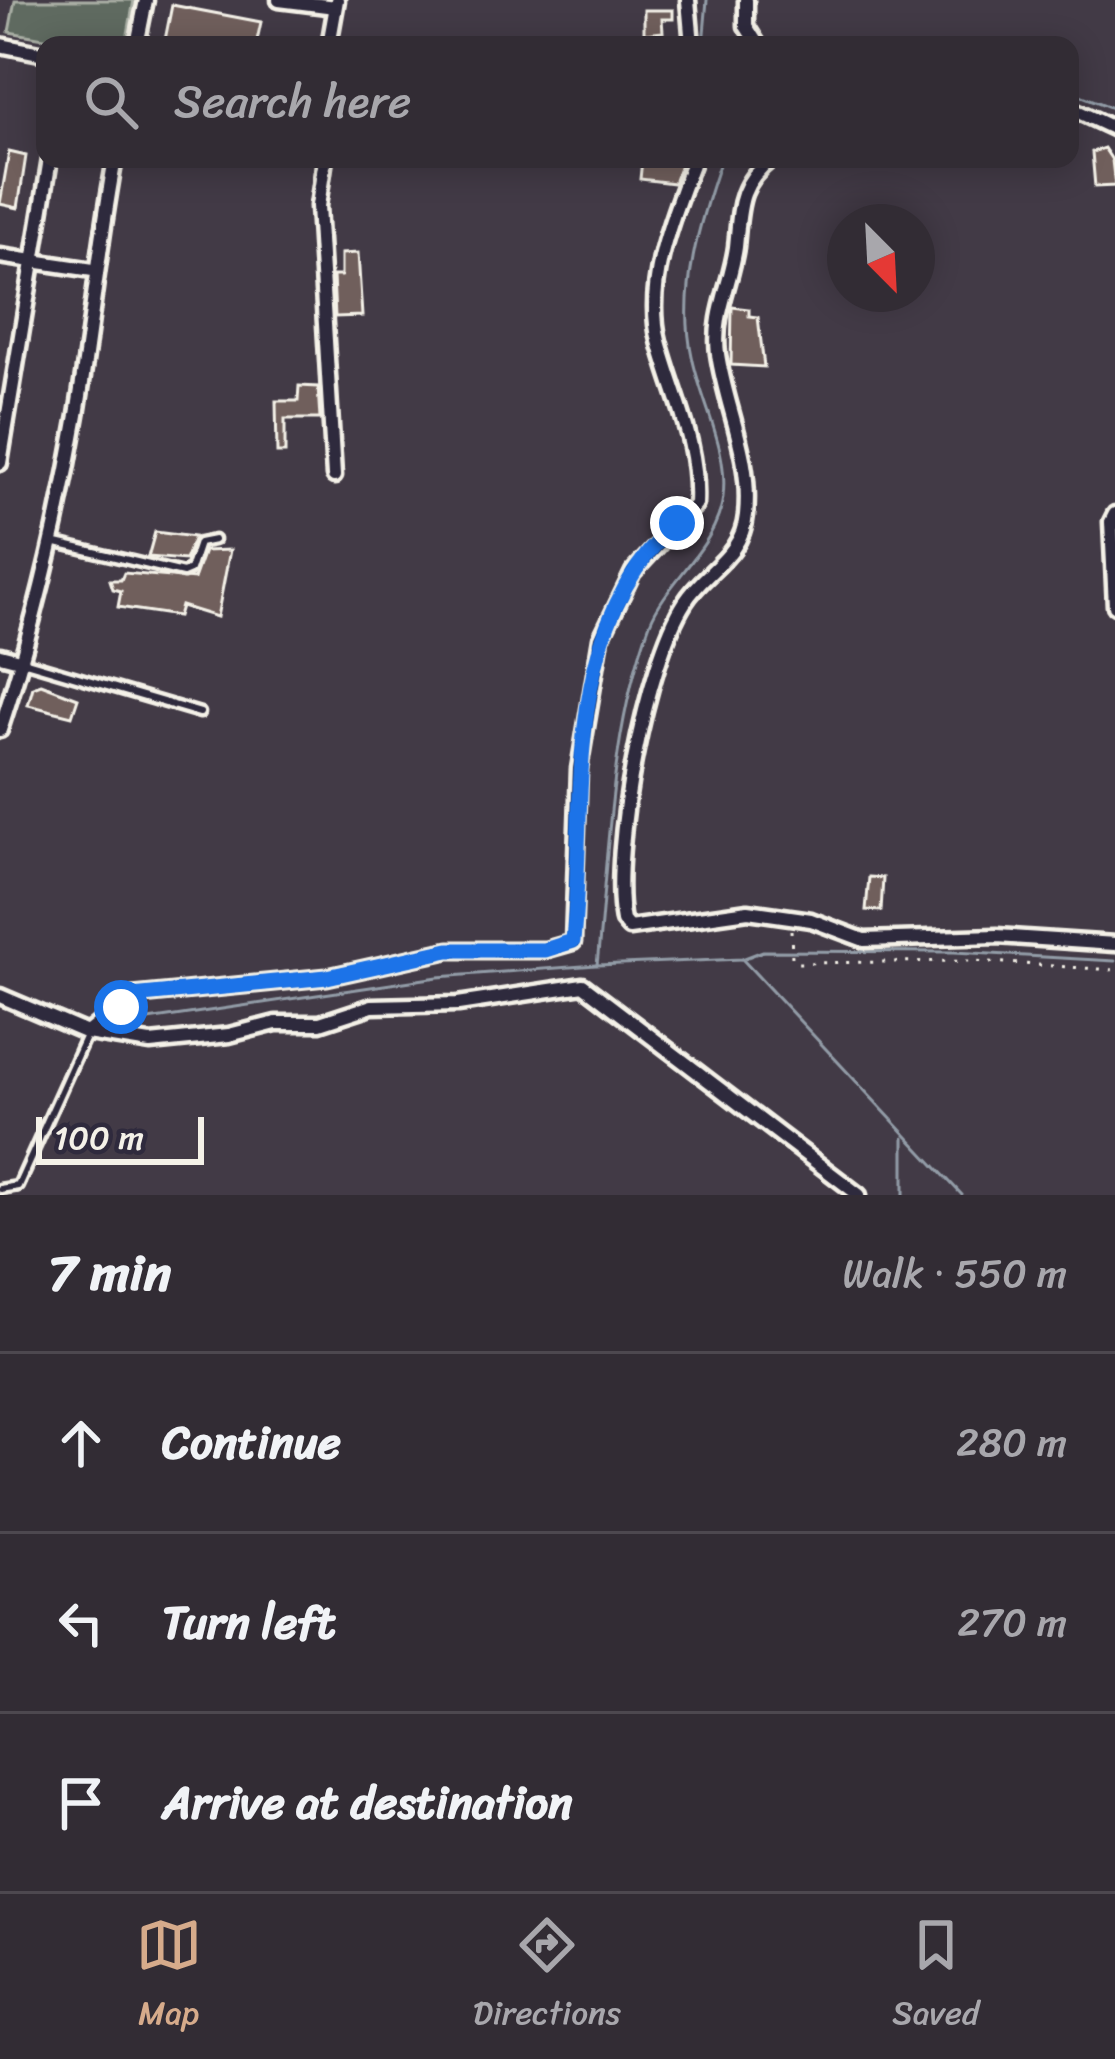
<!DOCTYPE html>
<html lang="en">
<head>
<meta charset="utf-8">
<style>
	:root { --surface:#322c34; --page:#3d3840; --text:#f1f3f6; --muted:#a8a7ac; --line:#4d484f; --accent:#d6ab8b }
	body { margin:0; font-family:Sriracha,sans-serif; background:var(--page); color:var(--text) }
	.compass { position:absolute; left:827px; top:204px; width:108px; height:108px; border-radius:50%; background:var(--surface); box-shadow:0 6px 30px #0003; rotate:156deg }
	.scale { position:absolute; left:36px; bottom:30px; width:168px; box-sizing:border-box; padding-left:12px; border:6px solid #f4f1e8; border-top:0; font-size:33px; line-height:42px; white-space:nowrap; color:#f4f1e8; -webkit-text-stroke:9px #2f2a3d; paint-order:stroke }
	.stop { position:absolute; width:36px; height:36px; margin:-27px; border:9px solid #1a73e8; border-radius:50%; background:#fff }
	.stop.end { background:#1a73e8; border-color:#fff; box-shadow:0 3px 12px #0008 }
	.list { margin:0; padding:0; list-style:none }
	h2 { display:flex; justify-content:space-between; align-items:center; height:156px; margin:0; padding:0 48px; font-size:51px }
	h2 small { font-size:39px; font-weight:400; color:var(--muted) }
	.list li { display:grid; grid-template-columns:78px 1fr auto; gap:36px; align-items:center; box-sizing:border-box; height:180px; padding:0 48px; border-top:3px solid var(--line) }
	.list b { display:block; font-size:45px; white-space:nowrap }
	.list em { font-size:39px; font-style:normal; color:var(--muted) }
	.icon { flex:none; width:66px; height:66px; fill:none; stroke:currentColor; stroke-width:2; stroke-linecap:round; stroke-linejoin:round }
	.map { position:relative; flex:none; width:1115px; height:1195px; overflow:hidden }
	.search { position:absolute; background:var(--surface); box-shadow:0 6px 30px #0003; left:36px; right:36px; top:36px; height:132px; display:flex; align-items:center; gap:30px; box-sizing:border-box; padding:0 42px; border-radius:24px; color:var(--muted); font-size:45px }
	.sheet { height:696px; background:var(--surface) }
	nav { display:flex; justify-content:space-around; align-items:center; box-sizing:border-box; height:168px; border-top:3px solid var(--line); background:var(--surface); font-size:33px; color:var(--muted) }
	nav a { display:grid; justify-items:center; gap:6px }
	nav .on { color:var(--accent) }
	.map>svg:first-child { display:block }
	.green { fill:#5e6b61; stroke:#a9aea4; stroke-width:3 }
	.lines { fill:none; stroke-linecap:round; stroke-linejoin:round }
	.stream { stroke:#929ca7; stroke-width:3 }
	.building { fill:#6f5e5c; stroke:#f4f1e8; stroke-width:3 }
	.service-casing { stroke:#f4f1e8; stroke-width:15 }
	.minor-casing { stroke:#f4f1e8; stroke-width:21 }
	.path { stroke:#f4f1e8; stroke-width:3; stroke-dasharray:3 9; stroke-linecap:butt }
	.service { stroke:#2f2a3d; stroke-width:6 }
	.minor { stroke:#2f2a3d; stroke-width:12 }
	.route { stroke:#1a73e8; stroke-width:15 }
</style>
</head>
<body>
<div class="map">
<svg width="1115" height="1195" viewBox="0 0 1115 1195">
	<rect width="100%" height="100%" fill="#423a46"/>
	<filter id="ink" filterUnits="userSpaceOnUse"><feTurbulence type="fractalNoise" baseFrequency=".00833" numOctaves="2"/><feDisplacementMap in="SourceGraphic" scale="24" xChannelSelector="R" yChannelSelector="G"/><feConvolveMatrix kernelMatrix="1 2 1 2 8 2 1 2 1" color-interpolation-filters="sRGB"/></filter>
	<g filter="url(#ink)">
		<polygon class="green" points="15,0 134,0 126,45 85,45 9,32"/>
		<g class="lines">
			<g class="stream">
				<polyline points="703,45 707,0"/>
				<polyline points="1070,91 1115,109"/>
				<path d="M721,159C700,220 678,291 692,356C701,403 729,448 723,497C717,547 667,580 650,623C610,732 609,850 597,965L742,959L763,951L954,952L1115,961"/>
				<polyline points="743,960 962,1195"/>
				<polyline points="128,1023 438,977 596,965"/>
				<polyline points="904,1138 904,1195"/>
			</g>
		</g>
		<g class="building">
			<polygon points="172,5 261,22 256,45 164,45"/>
			<polygon points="644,10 673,10 673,19 662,19 663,32 644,34"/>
			<polygon points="1104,148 1112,160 1115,186 1095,187 1092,152"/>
			<polygon points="9,152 26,156 18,208 0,204"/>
			<polygon points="642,160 681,164 674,183 640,179"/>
			<polygon points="358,253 362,316 335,317 333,276 341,276 341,254"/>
			<polygon points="732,307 749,309 749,316 758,317 764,367 731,365"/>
			<polygon points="299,386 318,387 320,419 285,419 285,453 277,453 276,401 298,401"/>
			<polygon points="155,532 194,537 185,560 148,557"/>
			<polygon points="230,550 217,617 181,606 178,616 118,607 121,591 113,589 110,580 121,580 124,573 194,579 204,551"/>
			<polygon points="41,684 78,698 72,716 28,705 33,687"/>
			<polygon points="869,877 883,878 881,911 866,910"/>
		</g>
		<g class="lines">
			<defs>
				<g id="service">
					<polyline points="52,542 183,573 190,570 199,543 214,540"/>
					<polyline points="26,662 200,713"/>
					<polyline points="0,1189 18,1186 87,1033"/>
				</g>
				<g id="minor">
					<polyline points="279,0 335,7"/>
					<polyline points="688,0 692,45"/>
					<polyline points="746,0 746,26 758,45"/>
					<polyline points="0,45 45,54"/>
					<polyline points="137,45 146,0"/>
					<polyline points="329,45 337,0"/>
					<polyline points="1070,108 1115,129"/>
					<polyline points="325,159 318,206 334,476"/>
					<path d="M771,159C738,185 740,208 736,247C731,284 713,314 718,354C726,409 752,457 746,515C742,557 705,570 685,602C646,662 610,852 623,921L629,928L748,911L811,920L864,940L997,936L1115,944"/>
					<polyline points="0,256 93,270"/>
					<polyline points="0,463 50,159"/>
					<polyline points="1115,514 1111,522 1115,606"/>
					<polyline points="0,655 23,661"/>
					<path d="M0,730C33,629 59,520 77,415C91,330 99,244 115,159"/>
					<polyline points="0,996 87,1033 150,1043 229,1035 276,1023 320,1023 372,1006 458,1004 583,985 859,1195"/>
					<path d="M87,1033L132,996L327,977L449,950H545L573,942L579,769L601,638L633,572L696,504C699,442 674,398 659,341C644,282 674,213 694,159"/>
				</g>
			</defs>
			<use href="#service" class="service-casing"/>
			<use href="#minor" class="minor-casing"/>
			<polyline class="path" points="791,930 792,958 798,963 974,961 1115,970"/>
			<use href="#service" class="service"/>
			<use href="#minor" class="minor"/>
		</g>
	</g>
	<g class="lines" filter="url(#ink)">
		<path class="route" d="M121,1007L132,996L327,977L449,950H545L573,941C587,801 559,625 677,523"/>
	</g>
</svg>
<svg class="compass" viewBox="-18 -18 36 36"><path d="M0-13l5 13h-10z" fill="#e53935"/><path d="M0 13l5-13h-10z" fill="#a8a7ac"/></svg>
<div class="scale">100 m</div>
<div class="stop" style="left:121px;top:1007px"></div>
<div class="stop end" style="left:677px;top:523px"></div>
<div class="search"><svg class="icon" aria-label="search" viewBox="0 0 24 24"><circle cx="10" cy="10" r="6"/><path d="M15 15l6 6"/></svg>Search here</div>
</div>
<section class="sheet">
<h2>7 min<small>Walk · 550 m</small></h2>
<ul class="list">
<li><svg class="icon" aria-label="ahead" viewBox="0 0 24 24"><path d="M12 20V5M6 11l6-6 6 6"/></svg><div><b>Continue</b></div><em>280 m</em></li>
<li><svg class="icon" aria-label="left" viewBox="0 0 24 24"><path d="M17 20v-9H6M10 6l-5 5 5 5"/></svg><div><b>Turn left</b></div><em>270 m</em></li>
<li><svg class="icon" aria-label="arrive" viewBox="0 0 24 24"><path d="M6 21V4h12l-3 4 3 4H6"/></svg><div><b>Arrive at destination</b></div></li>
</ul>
</section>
<nav>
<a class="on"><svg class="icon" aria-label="map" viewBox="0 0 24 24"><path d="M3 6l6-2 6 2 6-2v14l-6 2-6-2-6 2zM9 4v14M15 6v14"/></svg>Map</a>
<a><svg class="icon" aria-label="directions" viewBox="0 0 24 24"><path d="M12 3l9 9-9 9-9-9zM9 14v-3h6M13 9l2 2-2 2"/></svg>Directions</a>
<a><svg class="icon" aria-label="saved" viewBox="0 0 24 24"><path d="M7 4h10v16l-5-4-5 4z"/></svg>Saved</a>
</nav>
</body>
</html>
